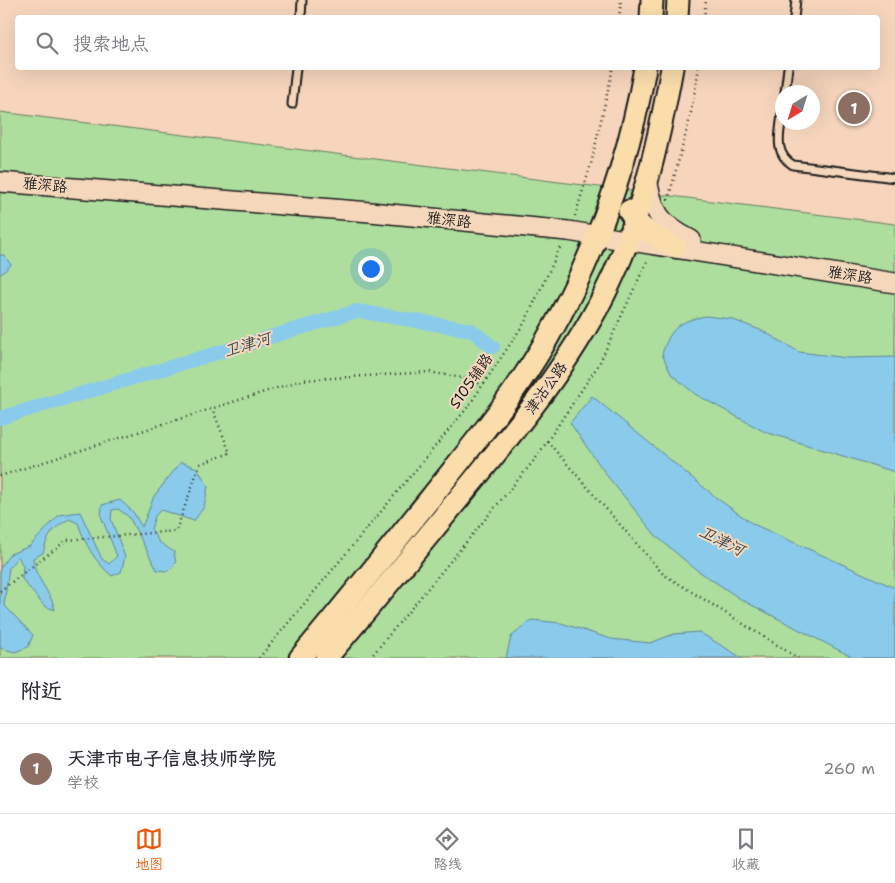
<!DOCTYPE html>
<html lang="zh">
<head>
<meta charset="utf-8">
<style>
	:root { --surface:#fff; --page:#f2f2f3; --text:#2b2b33; --muted:#7c7c81; --line:#e1e1e2; --accent:#ea580c }
	body { margin:0; font-family:"Shantell Sans","LXGW WenKai TC",sans-serif; background:var(--page); color:var(--text) }
	.compass { position:absolute; left:775px; top:85px; width:45px; height:45px; border-radius:50%; background:var(--surface); box-shadow:0 5px 20px #0002; rotate:218deg }
	.you { position:absolute; left:370px; top:268px; width:18px; height:18px; margin:-12px; border:4px solid #fff; border-radius:50%; background:#1a73e8; box-shadow:0 0 0 8px #1a73e833 }
	.badge { display:grid; place-items:center; width:32px; height:32px; border-radius:50%; background:var(--accent); color:#fff; font-size:16px; font-weight:700 }
	.pin { position:absolute; translate:-50% -50%; border:2px solid #fff; box-shadow:0 1px 5px #0006 }
	.list { margin:0; padding:0; list-style:none }
	h2 { display:flex; justify-content:space-between; align-items:center; height:65px; margin:0; padding:0 20px; font-size:21px }
	h2 small { font-size:16px; font-weight:400; color:var(--muted) }
	.list li { display:grid; grid-template-columns:32px 1fr auto; gap:15px; align-items:center; box-sizing:border-box; height:90px; padding:0 20px; border-top:1px solid var(--line) }
	.list b { display:block; font-size:19px; white-space:nowrap }
	.list p { margin:0; font-size:16px; white-space:nowrap; color:var(--muted) }
	.list em { font-size:16px; font-style:normal; color:var(--muted) }
	.icon { flex:none; width:28px; height:28px; fill:none; stroke:currentColor; stroke-width:2; stroke-linecap:round; stroke-linejoin:round }
	.map { position:relative; flex:none; width:895px; height:658px; overflow:hidden }
	.search { position:absolute; background:var(--surface); box-shadow:0 5px 20px #0002; left:15px; right:15px; top:15px; height:55px; display:flex; align-items:center; gap:12px; box-sizing:border-box; padding:0 18px; border-radius:5px; color:var(--muted); font-size:19px }
	.sheet { height:155px; background:var(--surface) }
	nav { display:flex; justify-content:space-around; align-items:center; box-sizing:border-box; height:70px; border-top:1px solid var(--line); background:var(--surface); font-size:14px; color:var(--muted) }
	nav a { display:grid; justify-items:center; gap:2px }
	nav .on { color:var(--accent) }
	.map>svg:first-child { display:block }
	.green { fill:#adde9e; stroke:#647d5d }
	.water { fill:#8acbeb; stroke:#5e8598 }
	.lines { fill:none; stroke-linecap:round; stroke-linejoin:round }
	.canal { stroke:#8acbeb; stroke-width:14 }
	.lane-casing { stroke:#1c1c1c; stroke-width:11 }
	.secondary-casing { stroke:#1c1c1c; stroke-width:22 }
	.primary-casing { stroke:#1c1c1c; stroke-width:25 }
	.path { stroke:#1c1c1c; stroke-width:2.5; stroke-dasharray:1 4; stroke-linecap:butt }
	.lane { stroke:#f5d8bb; stroke-width:7 }
	.secondary { stroke:#f5d8bb; stroke-width:19 }
	.primary { stroke:#faddab; stroke-width:21 }
	.labels { text-anchor:middle; stroke-width:4; stroke-linejoin:round; paint-order:stroke }
	.street-label { font-size:15px; fill:#1c1c1c; stroke:#f5d8bb }
	.water-label { font-size:16px; font-style:italic; fill:#384850; stroke:#f5d8bb }
</style>
</head>
<body>
<div class="map">
<svg width="895" height="658" viewBox="0 0 895 658">
	<rect width="100%" height="100%" fill="#f6d5bc"/>
	<filter id="ink" filterUnits="userSpaceOnUse"><feTurbulence type="fractalNoise" baseFrequency=".02" numOctaves="2"/><feDisplacementMap in="SourceGraphic" scale="10" xChannelSelector="R" yChannelSelector="G"/><feConvolveMatrix kernelMatrix="1 2 1 2 8 2 1 2 1" color-interpolation-filters="sRGB"/></filter>
	<g filter="url(#ink)">
		<polygon class="green" points="0,112 895,224 895,658 0,658"/>
		<g class="water">
			<polygon points="0,255 4,255 11,265 0,275"/>
			<path d="M706,316L731,319L763,331L799,352L848,358L895,357V472L765,432L695,394L671,374L662,354C671,327 679,321 706,316Z"/>
			<polygon points="592,396 718,499 753,524 895,588 895,658 854,658 742,600 694,568 657,537 608,477 570,423"/>
			<path d="M181,462L197,468L208,486L204,507L194,521L161,510L155,516L151,529L159,542L174,552L176,563L168,571L157,570L129,517L118,509L112,510L111,519L125,557L121,572L112,576C95,562 85,544 78,523L69,519C53,528 47,536 43,553L33,558C34,578 51,591 55,610L44,606L22,579L23,566L18,556L9,568L4,605L33,635L28,647L15,652L0,648V568L10,554L30,546L59,515L80,512L102,559L109,564L117,556L101,516L102,505L120,500L133,512L142,527L154,496Z"/>
			<polygon points="531,620 561,623 611,639 650,643 674,634 699,632 742,658 506,658 511,637"/>
		</g>
		<g class="lines">
			<polyline class="canal" points="0,418 357,311 471,330 493,347"/>
			<defs>
				<g id="lane">
					<polyline points="301,18 302,0"/>
					<polyline points="794,18 796,0"/>
					<polyline points="785,92 788,68"/>
					<polyline points="292,104 296,68"/>
					<path d="M782,114C780,134 773,153 793,165L895,178"/>
				</g>
				<g id="secondary">
					<path d="M647,179C653,213 660,224 691,240"/>
					<polyline points="0,182 370,212 568,231 895,283"/>
				</g>
				<g id="primary">
					<polyline points="651,18 652,0"/>
					<polyline points="677,18 678,0"/>
					<path d="M629,211C639,229 658,239 676,247"/>
					<path d="M300,658C344,606 386,553 429,500C470,448 514,397 547,339C596,254 628,164 645,68"/>
					<path d="M326,658C373,603 418,548 464,492C515,430 567,368 604,295C640,224 658,145 672,68"/>
				</g>
			</defs>
			<use href="#lane" class="lane-casing"/>
			<use href="#secondary" class="secondary-casing"/>
			<use href="#primary" class="primary-casing"/>
			<g class="path">
				<polyline points="619,18 621,0"/>
				<polyline points="704,18 706,0"/>
				<polyline points="668,200 690,118 699,68"/>
				<polyline points="575,216 591,164 613,68"/>
				<polyline points="547,441 663,574 798,658"/>
				<polyline points="0,476 302,380 429,372 473,380 482,386"/>
				<polyline points="0,591 67,540 176,531 200,464 230,453 212,408"/>
				<polyline points="259,658 468,407 525,322 561,246"/>
				<polyline points="370,658 536,458 599,364 648,259"/>
			</g>
			<use href="#lane" class="lane"/>
			<use href="#secondary" class="secondary"/>
			<use href="#primary" class="primary"/>
		</g>
	</g>
	<g class="labels">
		<g class="street-label">
			<text transform="translate(45 185) rotate(5)" y="5">雅深路</text>
			<text transform="translate(449 220) rotate(6)" y="5">雅深路</text>
			<text transform="translate(850 275) rotate(9)" y="5">雅深路</text>
			<text transform="translate(471 381) rotate(-55)" y="5">S105辅路</text>
			<text transform="translate(546 388) rotate(-54)" y="5">津沽公路</text>
		</g>
		<g class="water-label">
			<text transform="translate(247 344) rotate(-17)" y="6">卫津河</text>
			<text transform="translate(722 540) rotate(26)" y="6">卫津河</text>
		</g>
	</g>
</svg>
<svg class="compass" viewBox="-18 -18 36 36"><path d="M0-13l5 13h-10z" fill="#e53935"/><path d="M0 13l5-13h-10z" fill="#7c7c81"/></svg>
<div class="you"></div>
<div class="pin badge" style="left:854px;top:108px;background:#8d6e63">1</div>
<div class="search"><svg class="icon" aria-label="search" viewBox="0 0 24 24"><circle cx="10" cy="10" r="6"/><path d="M15 15l6 6"/></svg>搜索地点</div>
</div>
<section class="sheet">
<h2>附近<small></small></h2>
<ul class="list">
<li><span class="badge" style="background:#8d6e63">1</span><div><b>天津市电子信息技师学院</b><p>学校</p></div><em>260 m</em></li>
</ul>
</section>
<nav>
<a class="on"><svg class="icon" aria-label="map" viewBox="0 0 24 24"><path d="M3 6l6-2 6 2 6-2v14l-6 2-6-2-6 2zM9 4v14M15 6v14"/></svg>地图</a>
<a><svg class="icon" aria-label="directions" viewBox="0 0 24 24"><path d="M12 3l9 9-9 9-9-9zM9 14v-3h6M13 9l2 2-2 2"/></svg>路线</a>
<a><svg class="icon" aria-label="saved" viewBox="0 0 24 24"><path d="M7 4h10v16l-5-4-5 4z"/></svg>收藏</a>
</nav>
</body>
</html>
